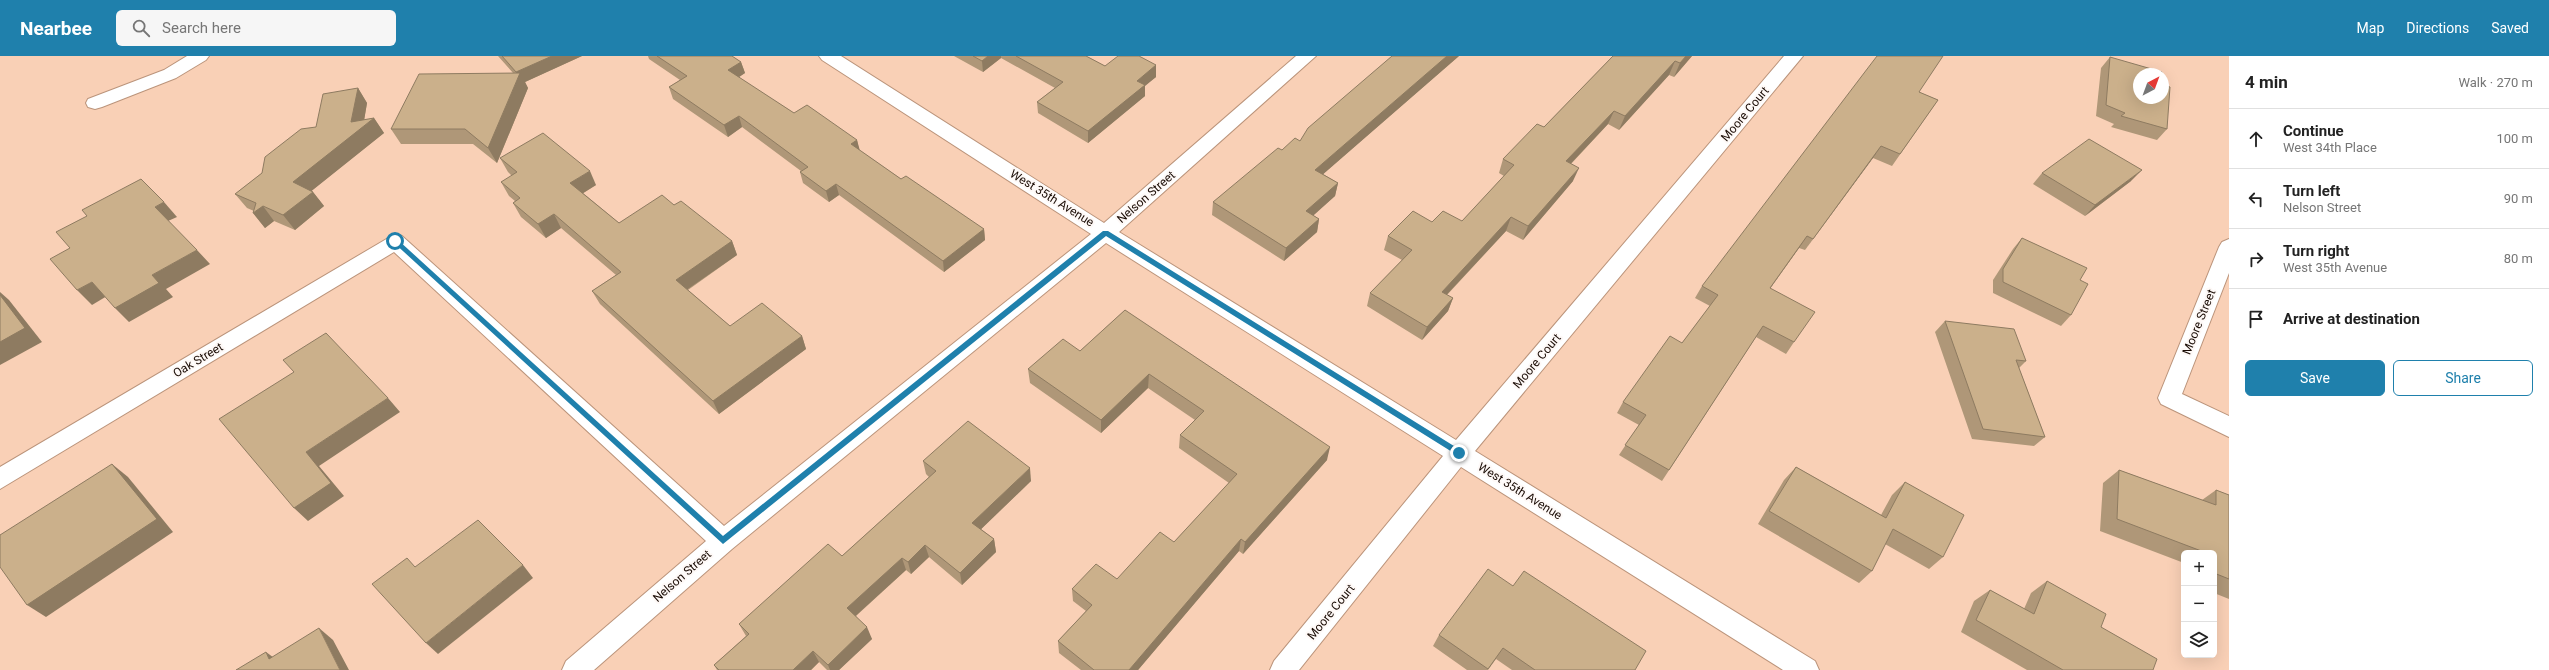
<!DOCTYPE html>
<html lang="en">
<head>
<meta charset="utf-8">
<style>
	:root { --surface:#fff; --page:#f6f6f6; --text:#222; --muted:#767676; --line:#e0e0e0; --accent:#1f80ac }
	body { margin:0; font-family:Roboto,sans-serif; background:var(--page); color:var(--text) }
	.controls { position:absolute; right:12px; bottom:12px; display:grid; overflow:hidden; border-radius:6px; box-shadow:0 4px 16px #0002 }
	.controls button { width:36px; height:36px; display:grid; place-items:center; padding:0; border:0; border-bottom:1px solid var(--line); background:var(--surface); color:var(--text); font:20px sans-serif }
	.compass { position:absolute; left:2133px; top:12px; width:36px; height:36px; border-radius:50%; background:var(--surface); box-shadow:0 4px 16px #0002; rotate:41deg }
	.stop { position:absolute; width:12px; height:12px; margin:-9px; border:3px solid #1f80ac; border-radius:50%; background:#fff }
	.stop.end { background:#1f80ac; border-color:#fff; box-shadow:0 1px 4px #0008 }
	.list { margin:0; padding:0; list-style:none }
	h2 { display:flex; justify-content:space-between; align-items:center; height:52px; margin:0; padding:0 16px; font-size:17px }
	h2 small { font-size:13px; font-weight:400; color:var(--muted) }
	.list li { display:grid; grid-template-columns:26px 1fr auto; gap:12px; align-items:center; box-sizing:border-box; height:60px; padding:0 16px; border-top:1px solid var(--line) }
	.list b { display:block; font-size:15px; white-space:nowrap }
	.list p { margin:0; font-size:13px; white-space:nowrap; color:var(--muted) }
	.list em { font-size:13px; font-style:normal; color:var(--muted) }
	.actions { display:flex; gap:8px; padding:12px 16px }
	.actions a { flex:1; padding:9px 0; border:1px solid var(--accent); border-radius:6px; text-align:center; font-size:14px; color:var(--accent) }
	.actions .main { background:var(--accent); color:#fff }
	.icon { flex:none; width:22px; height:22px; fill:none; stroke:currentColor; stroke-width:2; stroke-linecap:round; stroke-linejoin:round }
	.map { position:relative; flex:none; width:2229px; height:614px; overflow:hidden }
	header { display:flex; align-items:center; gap:24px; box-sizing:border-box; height:56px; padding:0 20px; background:var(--accent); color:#fff }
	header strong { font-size:19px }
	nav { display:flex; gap:22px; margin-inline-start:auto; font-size:14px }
	.search { width:280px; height:36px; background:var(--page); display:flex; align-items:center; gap:10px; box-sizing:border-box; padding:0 14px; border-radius:6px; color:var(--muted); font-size:15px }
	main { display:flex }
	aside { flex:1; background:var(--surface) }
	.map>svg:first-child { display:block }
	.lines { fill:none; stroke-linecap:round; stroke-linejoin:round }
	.minor-casing { stroke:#bb947b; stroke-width:2 }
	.minor { fill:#fff; fill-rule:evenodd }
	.wall { fill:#af9778 }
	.shaded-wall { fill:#8e7b61 }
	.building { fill:#cbb08b; stroke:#8e7b61 }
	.route { fill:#1f80ac }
	.labels { text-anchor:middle; stroke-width:4; stroke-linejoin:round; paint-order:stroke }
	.street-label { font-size:12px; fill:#190b04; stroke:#fef9f7 }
</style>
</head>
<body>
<header>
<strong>Nearbee</strong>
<div class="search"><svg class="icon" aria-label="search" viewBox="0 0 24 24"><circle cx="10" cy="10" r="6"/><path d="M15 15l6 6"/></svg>Search here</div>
<nav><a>Map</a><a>Directions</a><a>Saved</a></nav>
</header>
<main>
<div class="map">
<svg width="2229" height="614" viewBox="0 0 2229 614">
	<rect width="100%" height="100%" fill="#f9d0b6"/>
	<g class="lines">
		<defs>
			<g id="minor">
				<polygon points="187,0 209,0 206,4 176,22 102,51 95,53 88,51 86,47 88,43 164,14"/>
				<polygon points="819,0 841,0 1104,167 1296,0 1316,0 1119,176 1456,384 1784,0 1803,0 1475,395 1815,605 1819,614 1783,614 1461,411 1299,614 1270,614 1274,605 1443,400 1106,187 732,493 594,614 562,614 566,605 706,485 394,196 0,433 0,411 395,178 402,180 724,470 1091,178 822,4"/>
				<polygon points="2229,183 2229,217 2182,338 2229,360 2229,381 2161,348 2158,342 2219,191 2222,186"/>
			</g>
		</defs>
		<use href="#minor" class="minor-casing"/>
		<use href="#minor" class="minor"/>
	</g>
	<g class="wall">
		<polygon points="498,0 582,0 525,26 528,32 497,107 473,88 401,88 391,73 513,17"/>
		<polygon points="648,0 732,0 741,6 745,17 738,21 794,57 857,84 859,94 901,123 984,173 985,184 944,216 839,139 829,146 803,127 800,116 801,115 742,71 728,81 673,43 669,31 680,24 649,3"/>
		<polygon points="954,0 1086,0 1105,10 1156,9 1156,21 1145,29 1145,40 1088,87 1038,57 1037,46 1055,32 1001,2 983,16"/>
		<polygon points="1392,0 1459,0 1323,118 1338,127 1335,140 1313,159 1319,163 1317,176 1284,205 1212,159 1213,146 1282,94 1300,85"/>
		<polygon points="1613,0 1692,0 1674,21 1669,19 1619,74 1608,68 1571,108 1573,125 1523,184 1506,175 1447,239 1453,242 1448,255 1422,284 1367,250 1370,237 1402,204 1384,194 1388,180 1432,166 1462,165 1504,120 1499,117 1503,103 1544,71"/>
		<polygon points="2110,1 2139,18 2167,73 2157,84 2111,71 2114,68 2096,60 2101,12"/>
		<polygon points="358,32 367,47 364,64 374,62 384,77 311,135 313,136 324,150 295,174 274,165 265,172 253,157 254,155 247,152 235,138 262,117 316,71"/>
		<polygon points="1919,36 1938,44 1892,110 1873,102 1805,194 1799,192 1770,232 1794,286 1786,298 1756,281 1662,425 1619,399 1639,369 1617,357 1623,346 1682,287 1710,250 1695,242 1702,230"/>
		<polygon points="500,102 596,129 583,137 619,167 674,149 732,185 737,199 688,234 730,270 802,280 806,293 719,358 600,248 592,235 616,219 561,172 546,182 521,161 513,147 515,145 509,140 501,126 512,120 508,116"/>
		<polygon points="2042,117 2131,125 2085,160 2033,128"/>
		<polygon points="2022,182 2080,224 2071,259 2061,270 1993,237 1993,224 2013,193"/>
		<polygon points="1125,254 1327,404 1243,498 1239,495 1138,614 1081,614 1059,597 1058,585 1086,555 1073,545 1072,533 1117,523 1174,486 1229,427 1179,392 1180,379 1195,364 1148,332 1101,377 1030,327 1028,313 1080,295"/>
		<polygon points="1945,265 2026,305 2019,312 2045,381 2034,390 1972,383 1935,276"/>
		<polygon points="923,405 1031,425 981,473 994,483 996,496 962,529 929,501 911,518 906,514 856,560 872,583 839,614 827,614 819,606 811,614 717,614 714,609 746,580 739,568 842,500 929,421 926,418"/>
		<polygon points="1796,411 1881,459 1892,439 1905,426 1943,501 1929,513 1885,488 1872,515 1859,527 1758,468 1784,424"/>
		<polygon points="2119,414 2202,444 2216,434 2229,439 2229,543 2214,537 2214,497 2184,497 2184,507 2100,475 2103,427"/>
		<polygon points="2047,525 2101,571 2153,614 2027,614 1961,576 1974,545 1990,534 2024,553 2031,537"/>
		<polygon points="1439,579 1635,614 1512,614 1496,603 1488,614 1467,614 1433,590"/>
	</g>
	<g class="shaded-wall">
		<polygon points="552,0 582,0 525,26 528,32 497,107 488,92 518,22 516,16"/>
		<polygon points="988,0 1001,0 1001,2 983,16 982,5"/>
		<polygon points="1447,0 1459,0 1313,127 1315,114"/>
		<polygon points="1686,0 1692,0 1674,21 1680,7"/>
		<polygon points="1675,5 1669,19 1619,74 1625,60"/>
		<polygon points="741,6 745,17 732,26 728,14"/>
		<polygon points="1156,9 1156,21 1139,35 1145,29 1145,40 1088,87 1088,75 1137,25"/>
		<polygon points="358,32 367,47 363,71 374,62 384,77 304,141 293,126 351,66"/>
		<polygon points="1614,55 1608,68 1560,119 1566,105"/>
		<polygon points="739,60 742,71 728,81 724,69"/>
		<polygon points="857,84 860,95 851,88"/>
		<polygon points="1881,90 1873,102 1805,194 1813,183"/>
		<polygon points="1579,112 1573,125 1523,184 1528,170"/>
		<polygon points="2142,114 2131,125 2085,160 2095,149"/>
		<polygon points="590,115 596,129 577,141 570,127"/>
		<polygon points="1338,127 1335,140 1304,168 1306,155"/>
		<polygon points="836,128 839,139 829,146 826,135"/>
		<polygon points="313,136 324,150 295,174 283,159"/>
		<polygon points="164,146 177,161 168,165 155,151"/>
		<polygon points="263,150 274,165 265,172 253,157"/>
		<polygon points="554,158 561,172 546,182 538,168"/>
		<polygon points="1511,161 1506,175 1437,249 1442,236"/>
		<polygon points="1319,163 1317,176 1284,205 1286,192"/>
		<polygon points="984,173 985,184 944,216 943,205"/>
		<polygon points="1807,180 1799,192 1762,244 1770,232"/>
		<polygon points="732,185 737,199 682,237 676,224"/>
		<polygon points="197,194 210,208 166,233 173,241 129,266 115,252 152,219"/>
		<polygon points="92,226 107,240 92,249 77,234"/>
		<polygon points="0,236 9,244 42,286 0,309"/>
		<polygon points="1453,242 1448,255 1422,284 1427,271"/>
		<polygon points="802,280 806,293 719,358 713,345"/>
		<polygon points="1149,318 1148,332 1101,377 1101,364"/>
		<polygon points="388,342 400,356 319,410 344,440 308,465 294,452 306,396"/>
		<polygon points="1330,391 1327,404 1243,498 1245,486"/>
		<polygon points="112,408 128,421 173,476 46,561 27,549"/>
		<polygon points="1030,412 1031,425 975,479 972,467"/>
		<polygon points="994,483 996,496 962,529 960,517"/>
		<polygon points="1241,483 1239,495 1138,614 1129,614"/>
		<polygon points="925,489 929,501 911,518 908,506"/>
		<polygon points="902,502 906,514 851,564 847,552"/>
		<polygon points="523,509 533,522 438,598 426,587"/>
		<polygon points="867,571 872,583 839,614 830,614 828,609"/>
		<polygon points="319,572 333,584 349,614 340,614"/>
		<polygon points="813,595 819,606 811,614 793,614"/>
		<polygon points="266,596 281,607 269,603"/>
	</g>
	<g class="building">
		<polygon points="502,0 552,0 516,16"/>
		<polygon points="657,0 732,0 741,6 728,14 794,57 807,49 857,84 851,88 901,123 906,120 984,173 943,205 836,128 826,135 800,116 808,111 739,60 724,69 669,31 687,20"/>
		<polygon points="973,0 988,0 982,5"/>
		<polygon points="1016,0 1086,0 1105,10 1118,0 1139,0 1156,9 1137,25 1145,29 1088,75 1037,46 1063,26"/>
		<polygon points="1392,0 1447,0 1315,114 1338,127 1306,155 1319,163 1286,192 1213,146 1278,92 1282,94 1295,82 1300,85 1308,72"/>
		<polygon points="1613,0 1686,0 1680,7 1675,5 1625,60 1614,55 1566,105 1579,112 1528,170 1511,161 1442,236 1453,242 1427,271 1370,237 1412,194 1388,180 1413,155 1432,166 1443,155 1462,165 1514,109 1503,103 1537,68 1544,71"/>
		<polygon points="1877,0 1943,0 1919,36 1938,44 1900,98 1881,90 1813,183 1807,180 1770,232 1815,256 1794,286 1763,270 1669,414 1625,389 1646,359 1623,346 1670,280 1682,287 1718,239 1702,230"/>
		<polygon points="2110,1 2162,16 2162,18 2139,18 2139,42 2163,42 2163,29 2170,31 2167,73 2121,60 2125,57 2106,49"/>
		<polygon points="520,17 488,92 465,73 391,73 419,18"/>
		<polygon points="358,32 351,66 374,62 293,126 313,136 283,159 263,150 253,157 256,147 235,138 262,117 265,101 301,73 316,71 323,38"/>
		<polygon points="543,77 590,115 570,127 619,167 662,139 674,149 681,145 732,185 676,224 730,270 762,247 802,280 713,345 592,235 621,216 554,158 538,168 513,147 520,142 501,126 517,116 500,102"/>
		<polygon points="2089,83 2142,114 2095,149 2042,117"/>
		<polygon points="141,123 164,146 155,151 197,194 152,219 159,227 115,252 92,226 77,234 50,203 70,192 56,176 87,160 82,154"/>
		<polygon points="2022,182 2087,212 2080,224 2088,228 2071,259 2003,226 2003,213"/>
		<polygon points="0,239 25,272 0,286"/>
		<polygon points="1125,254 1330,391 1245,486 1241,483 1129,614 1094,614 1058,585 1092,549 1072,533 1096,508 1117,523 1160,476 1174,486 1237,418 1180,379 1204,355 1149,318 1101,364 1028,313 1063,283 1080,295"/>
		<polygon points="1945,265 2014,273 2026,305 2016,304 2045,381 1983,373"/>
		<polygon points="326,277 388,342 306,396 331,427 294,452 219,363 294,316 283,304"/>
		<polygon points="968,365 1030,412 972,467 994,483 960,517 925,489 908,506 902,502 847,552 867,571 828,609 813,595 793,614 719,614 714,609 749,578 739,568 828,488 842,500 936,415 923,405"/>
		<polygon points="112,408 157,463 27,549 0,511 0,479"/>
		<polygon points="1796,411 1886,462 1905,426 1964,459 1943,501 1893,473 1872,515 1769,455"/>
		<polygon points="2119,414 2216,449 2216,434 2229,439 2229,523 2214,517 2214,497 2204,497 2204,496 2117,463"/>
		<polygon points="478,464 523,509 426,587 372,528 407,502 415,511"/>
		<polygon points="1488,513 1513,530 1524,515 1646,595 1635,614 1535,614 1503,592 1488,613 1439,579"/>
		<polygon points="2047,525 2106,558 2101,571 2157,603 2153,614 2063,614 1976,564 1990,534 2034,558"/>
		<polygon points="319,572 340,614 236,614 266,596 269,603"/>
	</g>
	<polygon class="route" points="1103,175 1108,175 1462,395 1462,399 1457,399 1106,180 723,488 392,185 398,184 723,480"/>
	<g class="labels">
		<g class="street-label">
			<text transform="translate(1745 58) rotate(-50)" y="4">Moore Court</text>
			<text transform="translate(1146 141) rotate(-41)" y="4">Nelson Street</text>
			<text transform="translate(1052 142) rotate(32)" y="4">West 35th Avenue</text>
			<text transform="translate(2199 266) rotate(-68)" y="4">Moore Street</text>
			<text transform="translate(198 304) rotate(-31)" y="4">Oak Street</text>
			<text transform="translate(1537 305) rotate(-50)" y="4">Moore Court</text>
			<text transform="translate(1520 435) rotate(32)" y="4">West 35th Avenue</text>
			<text transform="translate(682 520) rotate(-41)" y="4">Nelson Street</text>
			<text transform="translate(1331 556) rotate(-51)" y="4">Moore Court</text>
		</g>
	</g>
</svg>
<div class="controls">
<button>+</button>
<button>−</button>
<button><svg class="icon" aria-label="layers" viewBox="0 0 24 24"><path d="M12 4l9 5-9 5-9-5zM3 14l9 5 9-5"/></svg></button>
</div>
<svg class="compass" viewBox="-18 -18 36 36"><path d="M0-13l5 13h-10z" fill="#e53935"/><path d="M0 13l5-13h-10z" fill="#767676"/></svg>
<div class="stop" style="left:395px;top:185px"></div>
<div class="stop end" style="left:1459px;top:397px"></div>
</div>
<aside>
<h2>4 min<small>Walk · 270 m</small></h2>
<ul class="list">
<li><svg class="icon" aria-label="ahead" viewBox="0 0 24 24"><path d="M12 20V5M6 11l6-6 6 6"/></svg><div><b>Continue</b><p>West 34th Place</p></div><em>100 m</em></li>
<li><svg class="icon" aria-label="left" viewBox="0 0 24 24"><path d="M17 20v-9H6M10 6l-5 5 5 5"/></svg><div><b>Turn left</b><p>Nelson Street</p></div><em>90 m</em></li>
<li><svg class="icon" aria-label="right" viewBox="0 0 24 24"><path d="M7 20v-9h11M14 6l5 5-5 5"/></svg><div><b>Turn right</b><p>West 35th Avenue</p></div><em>80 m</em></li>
<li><svg class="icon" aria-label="arrive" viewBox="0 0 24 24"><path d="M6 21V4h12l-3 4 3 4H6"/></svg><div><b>Arrive at destination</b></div></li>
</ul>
<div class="actions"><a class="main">Save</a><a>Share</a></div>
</aside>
</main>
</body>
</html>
